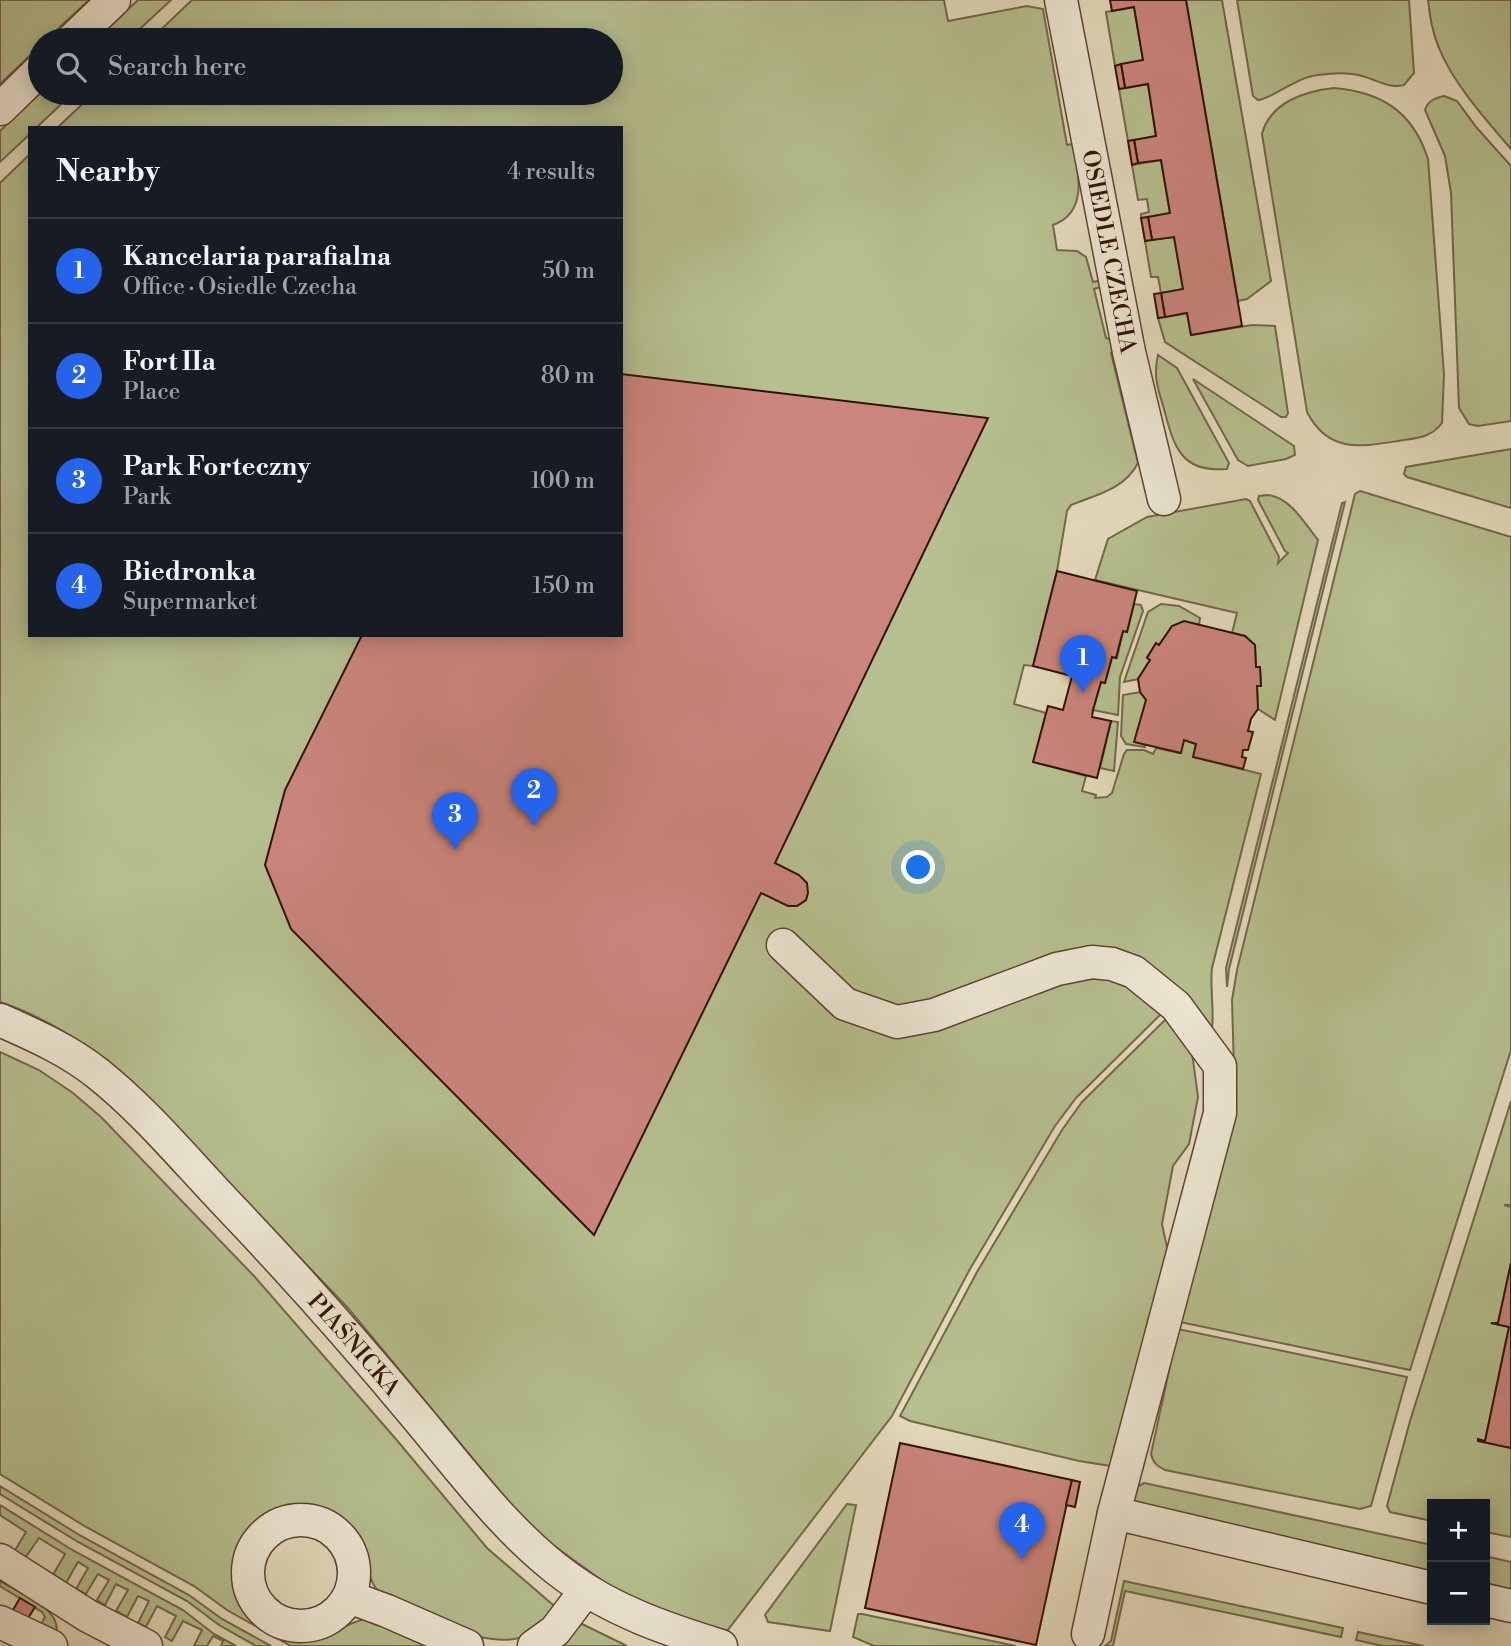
<!DOCTYPE html>
<html lang="en">
<head>
<meta charset="utf-8">
<style>
	:root { --surface:#171b24; --page:#242831; --text:#f1f3f6; --muted:#9ea1a6; --line:#363941; --accent:#2563eb }
	body { margin:0; font-family:"Libre Bodoni",serif; background:var(--page); color:var(--text) }
	.controls { position:absolute; right:21px; bottom:21px; display:grid; overflow:hidden; border-radius:0px; box-shadow:0 4px 18px #0003 }
	.controls button { width:63px; height:63px; display:grid; place-items:center; padding:0; border:0; border-bottom:2px solid var(--line); background:var(--surface); color:var(--text); font:35px sans-serif }
	.you { position:absolute; left:919px; top:868px; width:24px; height:24px; margin:-18px; border:5px solid #fff; border-radius:50%; background:#1a73e8; box-shadow:0 0 0 10px #1a73e833 }
	.badge { display:grid; place-items:center; width:46px; height:46px; border-radius:50%; background:var(--accent); color:#fff; font-size:23px; font-weight:700 }
	.pin { position:absolute; translate:-50% -58px; filter:drop-shadow(0 2px 4px #0008) }
	.pin::after { content:''; position:absolute; top:37px; width:24px; height:21px; background:inherit; clip-path:polygon(0 0,100% 0,50% 100%) }
	.list { margin:0; padding:0; list-style:none }
	h2 { display:flex; justify-content:space-between; align-items:center; height:91px; margin:0; padding:0 28px; font-size:30px }
	h2 small { font-size:23px; font-weight:400; color:var(--muted) }
	.list li { display:grid; grid-template-columns:46px 1fr auto; gap:21px; align-items:center; box-sizing:border-box; height:105px; padding:0 28px; border-top:2px solid var(--line) }
	.list b { display:block; font-size:26px; white-space:nowrap }
	.list p { margin:0; font-size:23px; white-space:nowrap; color:var(--muted) }
	.list em { font-size:23px; font-style:normal; color:var(--muted) }
	.icon { flex:none; width:38px; height:38px; fill:none; stroke:currentColor; stroke-width:2; stroke-linecap:round; stroke-linejoin:round }
	.map { position:relative; flex:none; width:1511px; height:1646px; overflow:hidden }
	.search { position:absolute; background:var(--surface); box-shadow:0 4px 18px #0003; left:28px; top:28px; width:595px; height:77px; display:flex; align-items:center; gap:18px; box-sizing:border-box; padding:0 24px; border-radius:38px; color:var(--muted); font-size:26px }
	.panel { position:absolute; background:var(--surface); box-shadow:0 4px 18px #0003; left:28px; top:126px; width:595px; height:511px; border-radius:0px }
	.map>svg:first-child { display:block }
	.green { fill:#b6bf8f; stroke:#73684a; stroke-width:2 }
	.building { fill:#cb857d; stroke:#301205; stroke-width:2 }
	.lines { fill:none; stroke-linecap:round; stroke-linejoin:round }
	.minor-casing { stroke:#5d4433; stroke-width:35 }
	.minor { stroke:#ede7d3; stroke-width:32 }
	.labels { text-anchor:middle; stroke-width:6; stroke-linejoin:round; paint-order:stroke }
	.street-label { font-size:23px; fill:#301205; stroke:#ede7d3 }
</style>
</head>
<body>
<div class="map">
<svg width="1511" height="1646" viewBox="0 0 1511 1646">
	<rect width="100%" height="100%" fill="#e3dabc"/>
	<filter id="stains"><feTurbulence type="fractalNoise" baseFrequency=".00286" numOctaves="4"/><feColorMatrix values="0 0 0 0 .2 0 0 0 0 .09 0 0 0 0 .02 0 0 0 .5 -.17"/></filter>
	<radialGradient id="worn" r=".72"><stop offset=".6" stop-color="#630" stop-opacity="0"/><stop offset="1" stop-color="#630" stop-opacity=".3"/></radialGradient>
	<g class="green">
		<polygon points="0,0 89,0 46,40 40,40 40,46 0,84"/>
		<polygon points="138,0 171,0 128,40 95,40"/>
		<path d="M192,0H944L948,21L1027,6L1043,9L1067,145L1073,144C1079,173 1088,213 1053,225L1057,250L1077,251L1086,257L1093,282L1102,280L1104,286L1094,289L1106,338L1118,342L1121,355L1111,353L1138,463C1125,489 1096,495 1071,505L1067,511L1057,571L1033,666L1024,665L1014,704L1046,713L1034,762L1086,776L1082,791L1096,795L1095,798L1107,797L1112,793L1124,754L1127,750H1144L1153,754L1156,748L1180,753L1184,740L1196,744L1194,757L1261,774L1212,968C1209,989 1218,1028 1207,1044L1110,973L1161,1014L1076,1098L1055,1126L970,1269L892,1416L727,1631L689,1620L646,1604L607,1584L543,1538L513,1507L348,1308L130,1080C91,1047 49,1018 0,1002V183L30,154V635H621V128H57L94,93H611V40H150Z"/>
		<polygon points="1186,0 1222,0 1271,281 1247,299 1238,301"/>
		<path d="M1237,0H1409L1414,73L1404,85C1388,89 1378,80 1362,76C1349,72 1332,73 1318,75C1296,77 1270,100 1258,100L1253,96Z"/>
		<path d="M1428,0H1511V149C1486,120 1453,83 1439,48C1432,32 1430,16 1428,0Z"/>
		<polygon points="1134,7 1143,60 1115,66 1106,12"/>
		<polygon points="1148,84 1156,136 1128,141 1119,89"/>
		<path d="M1334,88C1382,92 1413,112 1428,159L1444,374L1442,423C1431,438 1416,438 1398,441C1360,447 1328,453 1307,412L1262,134C1270,103 1304,91 1334,88Z"/>
		<polygon points="40,93 73,93 36,128 30,128 30,134 0,162 0,131"/>
		<path d="M1444,96L1457,101L1477,128L1511,166V421L1478,426L1469,424L1459,408L1451,193L1445,156L1425,110C1428,100 1436,98 1444,96Z"/>
		<polygon points="1161,160 1170,213 1141,218 1141,214 1149,212 1147,199 1138,200 1132,165"/>
		<polygon points="1174,237 1183,289 1161,293 1158,277 1151,277 1145,241"/>
		<polygon points="1187,313 1191,335 1252,325 1275,326 1288,413 1286,417 1281,417 1165,342 1158,318"/>
		<path d="M1158,355L1177,368L1229,463L1227,469C1181,473 1174,447 1164,409C1158,388 1153,378 1158,355Z"/>
		<polygon points="1193,379 1294,446 1295,455 1286,459 1248,466 1238,460"/>
		<polygon points="1511,449 1511,508 1407,477 1404,474 1406,467"/>
		<polygon points="1360,491 1511,537 1511,1050 1410,1370 1180,1322 1234,1070 1232,1000 1237,970 1355,494"/>
		<path d="M1268,495C1290,497 1305,524 1318,540L1275,720L1258,709L1257,686L1261,685L1260,667H1256L1255,645L1245,636L1232,633L1237,613L1095,580L1108,539L1147,517L1246,499L1250,501L1279,557L1278,563L1288,553L1285,551L1258,500L1259,496Z"/>
		<polygon points="1345,502 1229,969 1227,987 1226,968 1342,503"/>
		<polygon points="1134,604 1141,605 1143,611 1120,677 1118,715 1093,710 1101,682 1105,683 1112,657 1117,658 1123,631 1127,632"/>
		<path d="M1161,604L1179,606L1200,618L1199,625C1174,619 1172,626 1159,645L1156,644L1147,657L1150,660L1138,679L1124,682L1148,612Z"/>
		<polygon points="1140,692 1146,700 1145,747 1126,744 1121,736 1123,695"/>
		<polygon points="1111,721 1118,722 1114,771 1100,768"/>
		<polygon points="1170,1015 1191,1045 1198,1097 1189,1144 1173,1166 1162,1224 1168,1252 1111,1466 1079,1461 910,1421 900,1416 977,1272 1062,1130 1082,1102"/>
		<path d="M0,1052L39,1070L73,1093L101,1117L254,1276L395,1438L487,1548L559,1610C530,1637 518,1646 476,1636C454,1627 433,1617 412,1608C403,1604 391,1601 383,1595C367,1585 369,1562 362,1547C347,1512 294,1494 262,1516C207,1556 234,1635 300,1640C325,1642 342,1624 365,1619L450,1646H291L227,1610L194,1586L86,1527L0,1474Z"/>
		<polygon points="1511,1101 1511,1205 1504,1205 1511,1207 1511,1263 1498,1323 1491,1323 1509,1327 1485,1441 1478,1441 1511,1448 1511,1537 1485,1532 1485,1504 1432,1504 1432,1521 1390,1512 1387,1506 1410,1421"/>
		<path d="M1178,1329L1407,1377L1371,1506L1360,1509L1165,1470C1157,1466 1153,1463 1151,1454Z"/>
		<polygon points="1144,1483 1432,1545 1432,1572 1136,1504 1131,1498 1129,1491"/>
		<polygon points="0,1486 81,1536 189,1595 222,1619 271,1646 256,1646 219,1625 187,1601 78,1542 0,1494"/>
		<polygon points="847,1504 856,1505 830,1631 768,1622 765,1615"/>
		<polygon points="0,1505 74,1551 183,1610 214,1634 236,1646 221,1646 223,1641 213,1636 207,1646 194,1646 202,1630 183,1621 172,1641 165,1637 176,1616 157,1606 146,1627 138,1623 149,1601 138,1596 127,1617 116,1611 128,1590 116,1584 105,1605 97,1600 109,1580 98,1574 86,1594 76,1589 88,1568 78,1562 66,1583 53,1575 65,1554 39,1538 25,1558 14,1552 26,1532 0,1515"/>
		<polygon points="1485,1556 1511,1562 1511,1589 1485,1583"/>
		<path d="M0,1581C18,1592 60,1607 57,1633L39,1628L45,1617L42,1612L0,1586Z"/>
		<polygon points="1124,1581 1343,1628 1341,1637 1125,1591 1113,1646 1105,1646 1111,1641"/>
		<polygon points="858,1614 862,1614 1016,1646 874,1646 853,1637"/>
		<polygon points="582,1624 627,1646 550,1646"/>
		<polygon points="1358,1632 1424,1646 1383,1646 1356,1640"/>
	</g>
	<g class="building">
		<polygon points="1110,0 1186,0 1242,326 1191,335 1187,313 1165,317 1161,293 1183,289 1174,237 1152,240 1148,217 1170,213 1161,160 1138,163 1136,152 1134,140 1156,136 1148,84 1125,88 1121,64 1143,60 1134,7 1112,11"/>
		<polygon points="1121,64 1125,88 1119,89 1115,66"/>
		<polygon points="1134,140 1138,163 1132,165 1128,141"/>
		<polygon points="1148,217 1152,240 1145,241 1141,218"/>
		<polygon points="1161,293 1165,317 1158,318 1154,294"/>
		<polygon points="621,374 988,418 775,863 799,875 807,883 808,893 806,900 797,906 788,906 761,893 594,1235 291,929 265,865 285,790 362,635 621,635"/>
		<polygon points="1057,571 1137,591 1127,632 1123,631 1116,658 1112,657 1105,683 1101,682 1093,710 1092,717 1111,721 1097,778 1033,762 1048,706 1063,710 1072,676 1033,666"/>
		<polygon points="1184,621 1245,636 1255,645 1256,667 1260,667 1261,686 1257,686 1258,709 1251,719 1248,731 1253,732 1248,750 1243,750 1242,757 1246,758 1243,769 1193,757 1196,744 1184,740 1181,753 1134,742 1146,700 1140,692 1138,679 1150,660 1147,658 1156,643 1159,645 1172,626"/>
		<polygon points="1511,1263 1511,1448 1478,1441 1478,1439 1485,1441 1509,1327 1491,1323 1498,1323"/>
		<polygon points="900,1443 1072,1480 1036,1645 865,1608"/>
		<polygon points="1072,1480 1080,1482 1075,1507 1066,1505"/>
		<polygon points="20,1598 35,1607 25,1623 10,1615"/>
	</g>
	<g class="lines">
		<defs>
			<g id="minor">
				<path id="s1" d="M1061,0L1129,352L1164,499"/>
				<polyline points="72,40 114,0"/>
				<polyline points="0,109 40,70"/>
				<polyline points="783,945 845,1004 897,1022 934,1015 1057,969 1092,962 1112,964 1134,972 1176,1006 1220,1066 1220,1113 1114,1513 1088,1634"/>
				<path id="s2" d="M0,1020C34,1035 68,1050 97,1073C145,1111 186,1161 228,1205C293,1273 355,1343 415,1415C462,1471 507,1533 567,1577C613,1611 666,1629 721,1646"/>
				<polyline points="1114,1513 1432,1588"/>
				<circle cx="301" cy="1573" r="53"/>
				<polyline points="0,1560 88,1616 146,1646"/>
				<polyline points="349,1597 387,1611 467,1646"/>
				<polyline points="1485,1600 1511,1606"/>
				<polyline points="0,1622 51,1646"/>
				<polyline points="534,1646 555,1631 586,1590"/>
			</g>
		</defs>
		<use href="#minor" class="minor-casing"/>
		<use href="#minor" class="minor"/>
	</g>
	<g class="labels">
		<g class="street-label">
			<text dy="8" stroke="none"><textPath href="#s1" startOffset="256">OSIEDLE CZECHA</textPath></text>
			<text dy="8" stroke="none"><textPath href="#s2" startOffset="485">PIAŚNICKA</textPath></text>
		</g>
	</g>
	<rect width="100%" height="100%" filter="url(#stains)"/>
	<rect width="100%" height="100%" fill="url(#worn)"/>
</svg>
<div class="controls">
<button>+</button>
<button>−</button>
</div>
<div class="you"></div>
<div class="pin badge" style="left:1083px;top:693px">1</div>
<div class="pin badge" style="left:534px;top:826px">2</div>
<div class="pin badge" style="left:455px;top:850px">3</div>
<div class="pin badge" style="left:1022px;top:1560px">4</div>
<div class="search"><svg class="icon" aria-label="search" viewBox="0 0 24 24"><circle cx="10" cy="10" r="6"/><path d="M15 15l6 6"/></svg>Search here</div>
<section class="panel">
<h2>Nearby<small>4 results</small></h2>
<ul class="list">
<li><span class="badge">1</span><div><b>Kancelaria parafialna</b><p>Office · Osiedle Czecha</p></div><em>50 m</em></li>
<li><span class="badge">2</span><div><b>Fort IIa</b><p>Place</p></div><em>80 m</em></li>
<li><span class="badge">3</span><div><b>Park Forteczny</b><p>Park</p></div><em>100 m</em></li>
<li><span class="badge">4</span><div><b>Biedronka</b><p>Supermarket</p></div><em>150 m</em></li>
</ul>
</section>
</div>
</body>
</html>
